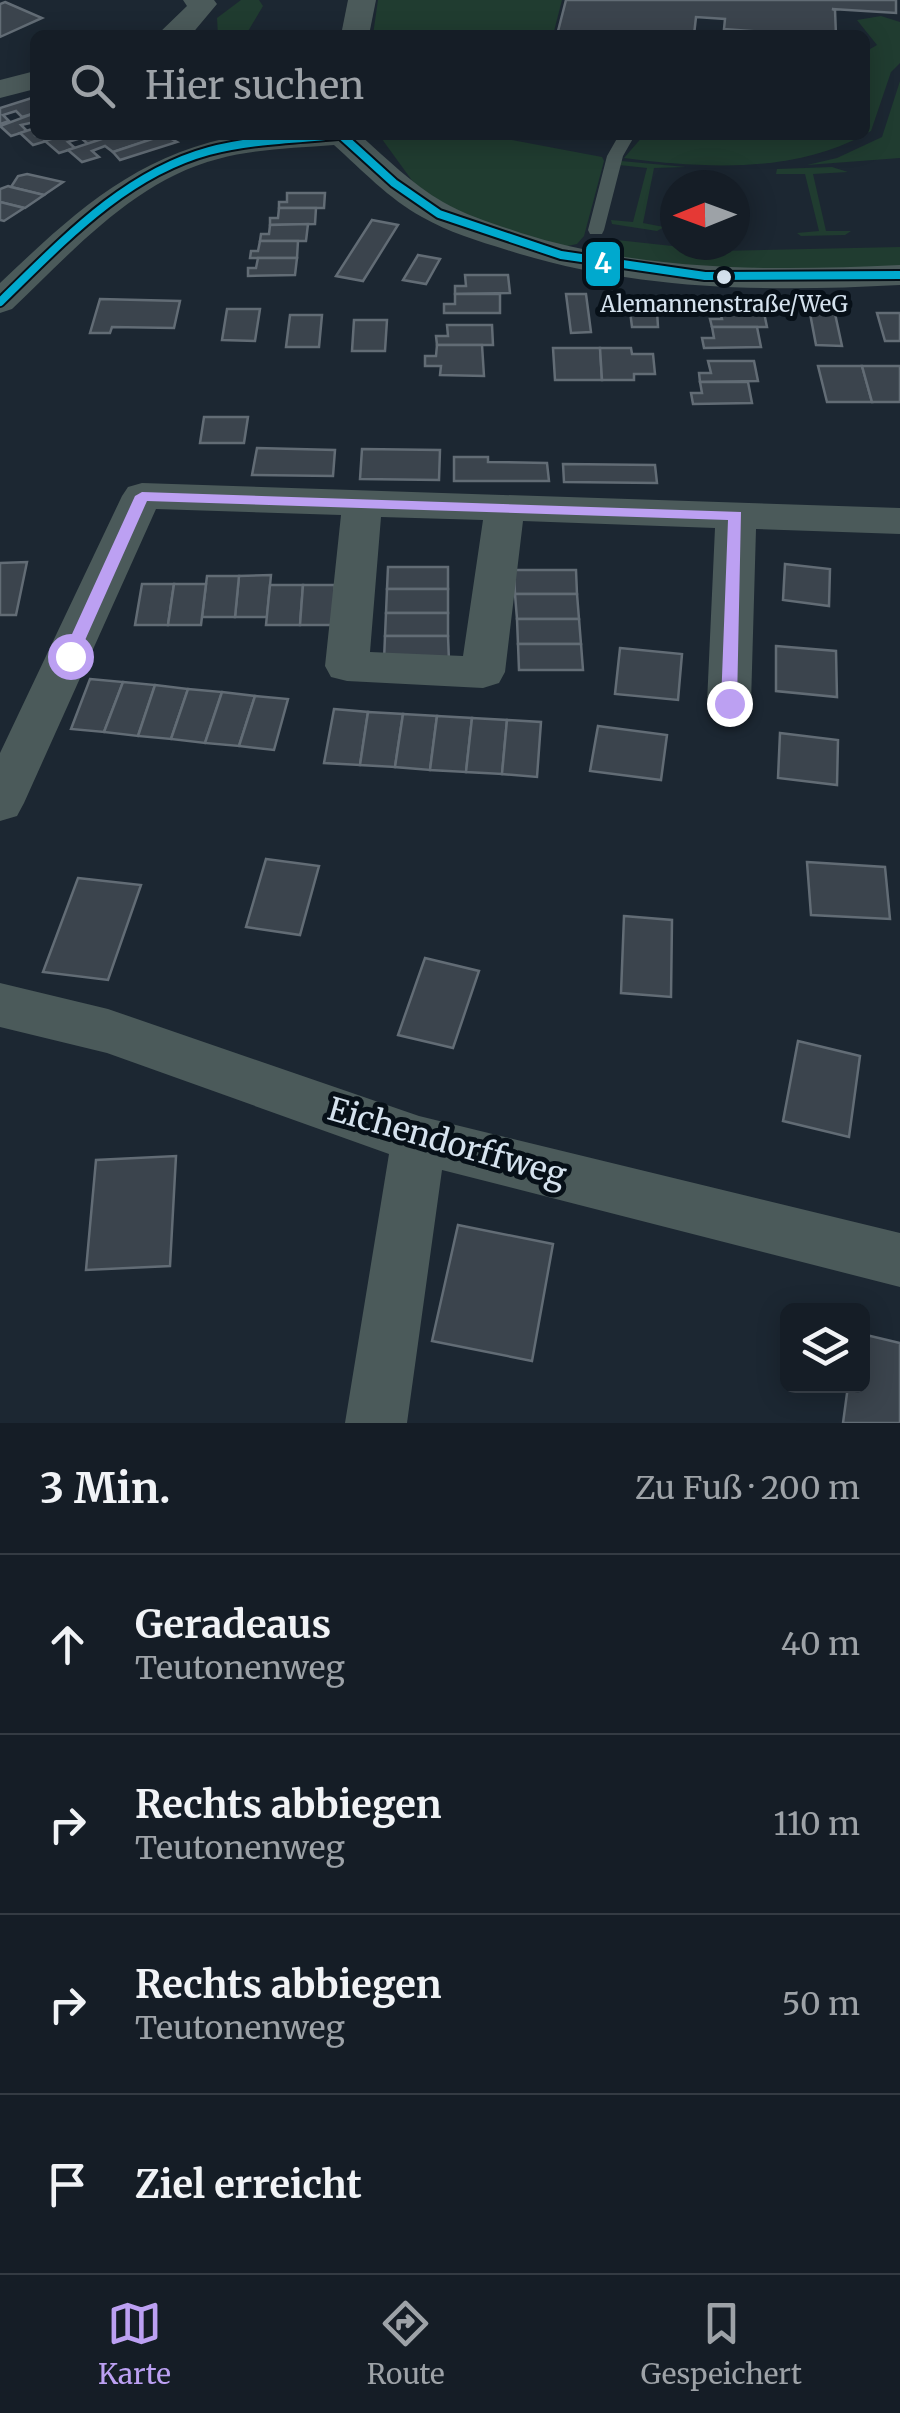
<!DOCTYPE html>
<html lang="de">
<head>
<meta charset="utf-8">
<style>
	:root { --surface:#151d26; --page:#1e262e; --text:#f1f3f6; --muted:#9da2a7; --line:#343b43; --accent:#bca0f2 }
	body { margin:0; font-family:Merriweather,serif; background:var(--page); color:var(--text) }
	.controls { position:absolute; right:30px; bottom:30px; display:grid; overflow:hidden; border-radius:15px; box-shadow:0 5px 25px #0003 }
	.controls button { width:90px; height:90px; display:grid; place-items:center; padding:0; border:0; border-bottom:2px solid var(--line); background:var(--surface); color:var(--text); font:50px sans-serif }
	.compass { position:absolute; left:660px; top:170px; width:90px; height:90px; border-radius:50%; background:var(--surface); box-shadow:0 5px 25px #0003; rotate:269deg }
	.stop { position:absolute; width:30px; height:30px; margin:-22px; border:8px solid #bca0f2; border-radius:50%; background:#fff }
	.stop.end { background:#bca0f2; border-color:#fff; box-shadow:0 2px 10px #0008 }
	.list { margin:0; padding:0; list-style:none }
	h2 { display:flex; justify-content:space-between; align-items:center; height:130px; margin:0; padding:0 40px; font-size:42px }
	h2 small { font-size:32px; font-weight:400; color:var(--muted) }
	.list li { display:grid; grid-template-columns:65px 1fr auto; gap:30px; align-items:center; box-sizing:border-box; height:180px; padding:0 40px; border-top:2px solid var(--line) }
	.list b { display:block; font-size:38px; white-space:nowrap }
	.list p { margin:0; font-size:32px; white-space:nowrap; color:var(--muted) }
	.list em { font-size:32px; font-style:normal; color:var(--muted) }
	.icon { flex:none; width:55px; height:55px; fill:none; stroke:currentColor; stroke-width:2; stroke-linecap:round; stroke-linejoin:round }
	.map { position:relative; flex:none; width:900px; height:1423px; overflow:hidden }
	.search { position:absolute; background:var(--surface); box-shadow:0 5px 25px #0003; left:30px; right:30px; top:30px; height:110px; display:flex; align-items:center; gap:25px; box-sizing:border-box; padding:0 35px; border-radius:15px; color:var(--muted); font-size:38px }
	.sheet { height:850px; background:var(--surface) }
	nav { display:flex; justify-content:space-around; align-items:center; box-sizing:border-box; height:140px; border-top:2px solid var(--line); background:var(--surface); font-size:28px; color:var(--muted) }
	nav a { display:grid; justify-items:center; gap:5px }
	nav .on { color:var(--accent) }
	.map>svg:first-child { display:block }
	.green { fill:#203c30 }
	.building { fill:#3b444d; stroke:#626c75; stroke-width:2.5 }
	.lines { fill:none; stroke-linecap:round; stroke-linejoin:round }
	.lane { fill:#4b5a5a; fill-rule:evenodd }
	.street { fill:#4b5a5a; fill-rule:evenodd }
	.bus-1-casing { stroke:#071018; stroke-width:12 }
	.bus-1 { stroke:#00a9ce; stroke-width:8 }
	.route { fill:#bca0f2 }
	.bus-dot { fill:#d5e2ee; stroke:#071018; stroke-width:4 }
	.labels { text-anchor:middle; stroke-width:10; stroke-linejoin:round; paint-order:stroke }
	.far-bus-label { font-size:22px; fill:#d5e2ee; stroke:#071018 }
	.near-street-label { font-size:32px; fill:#d5e2ee; stroke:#071018 }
	.line-badge { stroke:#071018; stroke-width:4 }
	.badge-label { font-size:28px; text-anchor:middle; font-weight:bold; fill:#fff }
</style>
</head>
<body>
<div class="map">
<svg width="900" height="1423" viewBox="0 0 900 1423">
	<rect width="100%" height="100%" fill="#1c2732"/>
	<g class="green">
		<polygon points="241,0 259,0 263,6 247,33 218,35 217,18"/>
		<polygon points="378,0 562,0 553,35 373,35"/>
		<polygon points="881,16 900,22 900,63 891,72 871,131 865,134 865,52 877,45 857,20"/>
		<polygon points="900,81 900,158 807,165 837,158 882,137"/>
		<polygon points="379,135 486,135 602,157 604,161 584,236 577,244 558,248 473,221 416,186"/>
		<path d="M644,135H864C790,174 704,168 624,158Z"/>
		<polygon points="621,161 686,167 654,168 643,223 664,227 657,231 612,224 611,220 633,222 647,168 619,165"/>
		<polygon points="832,167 848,172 813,174 826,231 851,231 845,235 801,236 797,233 819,231 805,174 776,174 777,169"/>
		<polygon points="617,240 718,251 900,247 900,268 839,271 614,264 596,248"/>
	</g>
	<g class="building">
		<polygon points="566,0 896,0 896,13 832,9 835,10 836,35 762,35 763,32 724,29 725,19 696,17 694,35 557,35"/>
		<polygon points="5,2 42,18 0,37 0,4"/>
		<polygon points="35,97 35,113 22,117 16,111 3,115 9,121 0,124 0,108"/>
		<polygon points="35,113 35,122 21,125 27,131 11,136 0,126"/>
		<polygon points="35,128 35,135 50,140 33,145 20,133"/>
		<polygon points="63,135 114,135 88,144 81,138 68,142 75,148 59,153 45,141"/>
		<polygon points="114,135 164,135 113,152 105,146 92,151 99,157 82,162 68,150"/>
		<polygon points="164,135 177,142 120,160 113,152"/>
		<polygon points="27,174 63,182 44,195 11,187 18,176"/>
		<polygon points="8,186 11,187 44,195 25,208 0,202 0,189"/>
		<polygon points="287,193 325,193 324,208 279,208 279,202 287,202"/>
		<polygon points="0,202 24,208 4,221 0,220"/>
		<polygon points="279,208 316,208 315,224 270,225 270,218 278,218"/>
		<polygon points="372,220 398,225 363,281 336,276"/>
		<polygon points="308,224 306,241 260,241 261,234 269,234 270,225"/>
		<polygon points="260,241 298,241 297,258 250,258 251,251 258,251"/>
		<polygon points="418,255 440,259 426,284 403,280"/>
		<polygon points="258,258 297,258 295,275 248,276 248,268 256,268"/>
		<polygon points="465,275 508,275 510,293 455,294 455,286 466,286"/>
		<polygon points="455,294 500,294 500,313 444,313 444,304 455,304"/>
		<polygon points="566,294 586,294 591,332 571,333"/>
		<polygon points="100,299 180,301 174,328 112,327 110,333 90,333"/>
		<polygon points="719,308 763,308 767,327 712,327 710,319 722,319"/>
		<polygon points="809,308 834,309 842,346 816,345"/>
		<polygon points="227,309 260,309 255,341 222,340"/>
		<polygon points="630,311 657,311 658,327 632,327"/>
		<polygon points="877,313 900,313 900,341 885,341"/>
		<polygon points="290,315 322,315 319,347 286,347"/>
		<polygon points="354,320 387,320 385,351 352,351"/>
		<polygon points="447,325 492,325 493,345 437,345 436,336 448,336"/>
		<polygon points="712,327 757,327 761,347 704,348 702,338 714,338"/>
		<polygon points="437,345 482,345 484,376 440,375 441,366 425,366 425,356 436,356"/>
		<polygon points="553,348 600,348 602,380 555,380"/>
		<polygon points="600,348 631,348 632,354 653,354 655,374 634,374 634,380 602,380"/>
		<polygon points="708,361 754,361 758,381 700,382 699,373 711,373"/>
		<polygon points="818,366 862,366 872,402 827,402"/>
		<polygon points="862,366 900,366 900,402 872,402"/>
		<polygon points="700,382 748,382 752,403 693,404 691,393 702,393"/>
		<polygon points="204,417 248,417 244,443 200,443"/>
		<polygon points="257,448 335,450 333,476 252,475"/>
		<polygon points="362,449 440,450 439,480 360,479"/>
		<polygon points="454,457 488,457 488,462 547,463 549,481 454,481"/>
		<polygon points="563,464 655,465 657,483 564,482"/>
		<polygon points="27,562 16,615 0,615 0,563"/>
		<polygon points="785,564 830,569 829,606 783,600"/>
		<polygon points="388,567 448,567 448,589 387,589"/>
		<polygon points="514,570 576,570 577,594 515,594"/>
		<polygon points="271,575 267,617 235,617 239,576"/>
		<polygon points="207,576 239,576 235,617 202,617"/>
		<polygon points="142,584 174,584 168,625 135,625"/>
		<polygon points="174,584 206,584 201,625 168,625"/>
		<polygon points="270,585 303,585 300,625 266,625"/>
		<polygon points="303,585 335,585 333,625 300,625"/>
		<polygon points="387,589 448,589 448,613 386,613"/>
		<polygon points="515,594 577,594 579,619 517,619"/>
		<polygon points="386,613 448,613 448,636 385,636"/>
		<polygon points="517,619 579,619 581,644 518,644"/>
		<polygon points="385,636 448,636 449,661 384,661"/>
		<polygon points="518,644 581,644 583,670 519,670"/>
		<polygon points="776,646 836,651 837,697 776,691"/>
		<polygon points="620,648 682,654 678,700 615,694"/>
		<polygon points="90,679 123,682 104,732 71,729"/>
		<polygon points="123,682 155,685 138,736 104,732"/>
		<polygon points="155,685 188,689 171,739 138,736"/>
		<polygon points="188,689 222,692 205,743 171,739"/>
		<polygon points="222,692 255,696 239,746 205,743"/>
		<polygon points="255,696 288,699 274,750 239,746"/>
		<polygon points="334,709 368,712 360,765 324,763"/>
		<polygon points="368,712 403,714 395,767 360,765"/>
		<polygon points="403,714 437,716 430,770 395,767"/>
		<polygon points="437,716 472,718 466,772 430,770"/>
		<polygon points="472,718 507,720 502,774 466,772"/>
		<polygon points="507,720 541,722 537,777 502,774"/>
		<polygon points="598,726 667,735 661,780 590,771"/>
		<polygon points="780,733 838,740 837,785 778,778"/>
		<polygon points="266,859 319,866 300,935 246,927"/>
		<polygon points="807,862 885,867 890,919 811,915"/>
		<polygon points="78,878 141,885 108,980 43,972"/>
		<polygon points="624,916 672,920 671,997 621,993"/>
		<polygon points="425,958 479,971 453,1048 398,1035"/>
		<polygon points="798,1041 860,1056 849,1137 783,1121"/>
		<polygon points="176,1156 170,1266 86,1270 96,1160"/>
		<polygon points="458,1225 553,1244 532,1361 432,1341"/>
		<polygon points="862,1334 900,1343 900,1423 843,1423 848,1386 862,1386"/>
	</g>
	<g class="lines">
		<polygon class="lane" points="619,135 635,135 623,156 604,230 602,234 590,234 588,230 607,156"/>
		<g class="street">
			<polygon points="183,0 214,0 217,4 191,35 157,35 187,6"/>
			<polygon points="348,0 376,0 369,35 341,35"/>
			<polygon points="35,71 35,89 0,98 0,80"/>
			<path d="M243,135H360C386,158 412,184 443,202C467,216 495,224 521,233C645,272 772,271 900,265V285C767,292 636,291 507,250C478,241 448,232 422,217C389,199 362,170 334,145C295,148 255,149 218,159C135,180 71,253 12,309L0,313V283C75,212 137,153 243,135Z"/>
			<path d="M142,483L900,508V534L756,529L751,703L745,714L729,719L713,714L707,703L715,528L523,521L505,672L499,683L483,688L347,681L331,677L325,666L341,515L156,509L24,803L17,816L0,821V753L122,496L128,487ZM381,517L483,520L463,656L370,652Z"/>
			<polygon points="0,983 108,1009 419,1116 900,1233 900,1287 442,1170 407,1423 345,1423 389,1154 107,1053 0,1027"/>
		</g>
		<defs>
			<g id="bus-1">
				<polyline points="341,135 394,183 439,214 561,255 705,276 900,275"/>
				<path d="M0,302C61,243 124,174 209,151C251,140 295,139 338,135"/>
			</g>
		</defs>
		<use href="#bus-1" class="bus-1-casing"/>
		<use href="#bus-1" class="bus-1"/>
	</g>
	<polygon class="route" points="142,492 741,512 737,703 729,709 721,703 728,520 147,501 78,656 75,660 64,660 62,656 135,496"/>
	<circle class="bus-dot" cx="724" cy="277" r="9"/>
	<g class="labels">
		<g class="far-bus-label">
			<text x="724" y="312">Alemannenstraße/WeG</text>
		</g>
		<g class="near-street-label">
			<text transform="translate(447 1142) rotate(16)" y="11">Eichendorffweg</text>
		</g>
	</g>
	<rect class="line-badge" x="584" y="240" width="38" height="48" rx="10" fill="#00a9ce"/>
	<g class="badge-label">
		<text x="603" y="273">4</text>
	</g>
</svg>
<div class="controls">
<button><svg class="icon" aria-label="layers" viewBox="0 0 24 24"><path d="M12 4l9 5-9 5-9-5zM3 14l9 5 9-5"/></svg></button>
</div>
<svg class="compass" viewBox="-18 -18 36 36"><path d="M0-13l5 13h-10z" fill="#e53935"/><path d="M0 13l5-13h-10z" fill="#9da2a7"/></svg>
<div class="stop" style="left:70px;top:656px"></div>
<div class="stop end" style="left:729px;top:703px"></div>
<div class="search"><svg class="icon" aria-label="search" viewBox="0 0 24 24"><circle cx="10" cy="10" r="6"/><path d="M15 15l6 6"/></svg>Hier suchen</div>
</div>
<section class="sheet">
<h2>3 Min.<small>Zu Fuß · 200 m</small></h2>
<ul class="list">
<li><svg class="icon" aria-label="ahead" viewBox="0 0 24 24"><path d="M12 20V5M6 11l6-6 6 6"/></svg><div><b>Geradeaus</b><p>Teutonenweg</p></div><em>40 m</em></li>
<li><svg class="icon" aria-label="right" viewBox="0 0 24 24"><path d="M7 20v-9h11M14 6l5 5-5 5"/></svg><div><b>Rechts abbiegen</b><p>Teutonenweg</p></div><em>110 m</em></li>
<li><svg class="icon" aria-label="right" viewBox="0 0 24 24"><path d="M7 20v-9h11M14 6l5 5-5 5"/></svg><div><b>Rechts abbiegen</b><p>Teutonenweg</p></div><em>50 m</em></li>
<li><svg class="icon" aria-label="arrive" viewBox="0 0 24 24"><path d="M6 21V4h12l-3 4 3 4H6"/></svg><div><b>Ziel erreicht</b></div></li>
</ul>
</section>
<nav>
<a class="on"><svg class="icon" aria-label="map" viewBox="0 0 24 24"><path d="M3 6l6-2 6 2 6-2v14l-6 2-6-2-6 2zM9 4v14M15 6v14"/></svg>Karte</a>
<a><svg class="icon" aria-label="directions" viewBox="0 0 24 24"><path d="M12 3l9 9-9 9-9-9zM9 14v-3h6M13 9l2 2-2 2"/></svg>Route</a>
<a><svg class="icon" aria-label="saved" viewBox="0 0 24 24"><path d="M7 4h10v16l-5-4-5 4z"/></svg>Gespeichert</a>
</nav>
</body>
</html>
